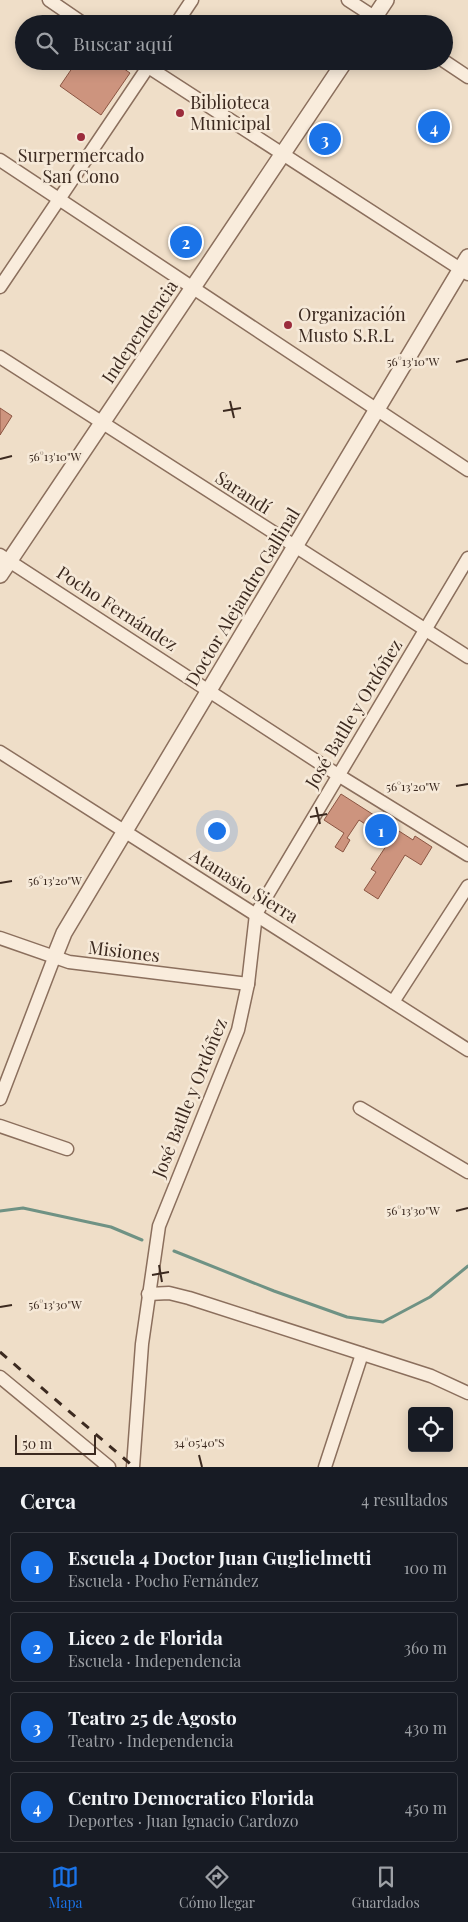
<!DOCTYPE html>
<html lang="es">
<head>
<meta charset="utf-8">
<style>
	:root { --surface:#171b24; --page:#242831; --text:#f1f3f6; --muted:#9ea1a6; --line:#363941; --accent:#1a73e8 }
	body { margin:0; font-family:"Playfair Display",serif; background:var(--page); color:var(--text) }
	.controls { position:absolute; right:15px; bottom:15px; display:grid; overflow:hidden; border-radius:5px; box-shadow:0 2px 12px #0003 }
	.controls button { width:45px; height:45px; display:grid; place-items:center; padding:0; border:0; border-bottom:1px solid var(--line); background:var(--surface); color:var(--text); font:25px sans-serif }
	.scale { position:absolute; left:15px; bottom:12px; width:81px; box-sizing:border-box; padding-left:5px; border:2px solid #3c2a20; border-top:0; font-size:14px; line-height:18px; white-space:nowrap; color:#3c2a20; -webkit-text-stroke:4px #f6e9d8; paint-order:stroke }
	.you { position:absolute; left:216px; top:830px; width:18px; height:18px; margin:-12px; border:4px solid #fff; border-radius:50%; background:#1a73e8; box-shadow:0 0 0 8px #1a73e833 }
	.badge { display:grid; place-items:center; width:32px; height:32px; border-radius:50%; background:var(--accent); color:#fff; font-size:16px; font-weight:700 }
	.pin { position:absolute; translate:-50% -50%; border:2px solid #fff; box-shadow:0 1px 5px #0006 }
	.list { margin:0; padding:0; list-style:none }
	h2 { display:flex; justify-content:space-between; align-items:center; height:65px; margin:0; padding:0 20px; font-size:21px }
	h2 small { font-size:16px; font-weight:400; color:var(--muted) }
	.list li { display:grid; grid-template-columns:32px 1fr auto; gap:15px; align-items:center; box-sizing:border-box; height:70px; margin:0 10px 10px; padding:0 10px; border:1px solid var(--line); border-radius:5px }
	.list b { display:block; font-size:19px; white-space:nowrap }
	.list p { margin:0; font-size:16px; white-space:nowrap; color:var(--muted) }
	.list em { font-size:16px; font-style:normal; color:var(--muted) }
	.icon { flex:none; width:28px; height:28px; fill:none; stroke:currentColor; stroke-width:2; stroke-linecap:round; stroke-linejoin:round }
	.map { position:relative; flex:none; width:468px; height:1467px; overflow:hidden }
	.search { position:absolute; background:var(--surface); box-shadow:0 2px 12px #0003; left:15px; right:15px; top:15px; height:55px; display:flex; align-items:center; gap:12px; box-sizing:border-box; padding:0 18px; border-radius:28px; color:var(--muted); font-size:19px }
	.sheet { height:385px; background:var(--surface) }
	nav { display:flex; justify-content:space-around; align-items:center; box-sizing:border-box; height:70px; border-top:1px solid var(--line); background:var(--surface); font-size:14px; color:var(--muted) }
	nav a { display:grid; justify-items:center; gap:2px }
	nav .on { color:var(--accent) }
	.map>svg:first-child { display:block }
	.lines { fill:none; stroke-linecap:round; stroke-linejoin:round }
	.stream { stroke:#6f9284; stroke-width:3 }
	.building { fill:#cd947e; stroke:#8b5542 }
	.minor-casing { stroke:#8b6f5d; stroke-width:15 }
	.tertiary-casing { stroke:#8b6f5d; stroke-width:18 }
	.minor { stroke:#f9ecdc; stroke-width:12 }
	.tertiary { stroke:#f9ecdc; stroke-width:15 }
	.rail { stroke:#3c2a20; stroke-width:3; stroke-dasharray:9 9; stroke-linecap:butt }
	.ticks { fill:none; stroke:#3c2a20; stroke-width:2 }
	.poi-dot { fill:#9b2c3c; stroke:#f6e9d8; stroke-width:2 }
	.labels { text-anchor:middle; stroke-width:5; stroke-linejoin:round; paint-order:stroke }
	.poi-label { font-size:18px; fill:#3c2a20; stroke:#f6e9d8; text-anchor:start }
	.street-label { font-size:18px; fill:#3c2a20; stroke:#f6e9d8 }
	.ticks-label { font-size:12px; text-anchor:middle; fill:#3c2a20; stroke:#f6e9d8; stroke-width:5; stroke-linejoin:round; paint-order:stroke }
</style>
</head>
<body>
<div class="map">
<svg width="468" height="1467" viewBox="0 0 468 1467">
	<rect width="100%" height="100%" fill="#efdec8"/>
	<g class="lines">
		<g class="stream">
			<polyline points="0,1211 23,1208 111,1227 142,1240"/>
			<polyline points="174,1251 274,1291 347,1317 383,1322 430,1297 468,1266"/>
		</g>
	</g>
	<g class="building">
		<polygon points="77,61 113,61 130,73 101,115 60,86"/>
		<polygon points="0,408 12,416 0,435"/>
		<polygon points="341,794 413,840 415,836 432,847 421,865 405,855 378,899 364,890 376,872 371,869 390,840 359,820 347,838 350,840 343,852 335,847 344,833 324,820"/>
	</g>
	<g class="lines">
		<defs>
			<g id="minor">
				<polyline points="49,0 84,24"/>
				<polyline points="348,0 385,24"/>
				<polyline points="176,24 192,0"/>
				<polyline points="139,61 468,274"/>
				<polyline points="444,61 468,77"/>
				<polyline points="0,160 468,470"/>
				<polyline points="0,287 152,61"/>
				<polyline points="0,357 468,657"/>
				<polyline points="0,555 338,775 468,855"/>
				<polyline points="0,752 468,1050"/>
				<polyline points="0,938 69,962 248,984"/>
				<polyline points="393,1002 468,886"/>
				<polyline points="0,1099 54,958"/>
				<polyline points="360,1108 468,1172"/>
				<polyline points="0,1126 67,1149"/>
				<polyline points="148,1294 169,1293 189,1298 431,1376 468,1393"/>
				<polyline points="0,1377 109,1467"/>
				<polyline points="133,1467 142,1344 159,1226 238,1030 248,984 256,914 468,558"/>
				<polyline points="325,1467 362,1354"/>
			</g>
			<g id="tertiary">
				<polyline points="370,24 386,0"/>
				<polyline points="0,575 345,61"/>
				<polyline points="54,958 64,933 468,257"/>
			</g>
		</defs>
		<use href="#minor" class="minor-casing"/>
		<use href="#tertiary" class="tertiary-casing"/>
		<use href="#minor" class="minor"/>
		<use href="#tertiary" class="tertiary"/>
		<polyline class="rail" points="0,1352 134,1467"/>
	</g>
	<path class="ticks" d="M456,362L468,359M230,401L234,418M223,411L241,408M0,459L12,456M456,786L468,784M316,807L320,824M310,817L327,814M0,883L12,881M456,1211L468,1208M159,1265L162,1282M152,1275L169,1272M0,1307L12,1305M199,1455L202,1467"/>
	<g class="poi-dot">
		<circle cx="180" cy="113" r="5"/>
		<circle cx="81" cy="137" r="5"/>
		<circle cx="288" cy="325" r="5"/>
	</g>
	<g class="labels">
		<g class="poi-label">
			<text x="190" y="109">Biblioteca<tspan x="190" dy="21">Municipal</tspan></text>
			<text x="81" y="162" text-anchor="middle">Surpermercado<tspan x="81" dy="21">San Cono</tspan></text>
			<text x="298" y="321">Organización<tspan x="298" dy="21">Musto S.R.L</tspan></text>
		</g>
		<g class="street-label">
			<text transform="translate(140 332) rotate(-56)" y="6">Independencia</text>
			<text transform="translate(243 493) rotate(33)" y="6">Sarandí</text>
			<text transform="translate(243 597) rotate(-59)" y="6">Doctor Alejandro Gallinal</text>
			<text transform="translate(117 609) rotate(33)" y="6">Pocho Fernández</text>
			<text transform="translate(354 714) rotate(-59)" y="6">José Batlle y Ordóñez</text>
			<text transform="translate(244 886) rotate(32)" y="6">Atanasio Sierra</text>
			<text transform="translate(124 952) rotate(7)" y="6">Misiones</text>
			<text transform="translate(190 1098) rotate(-68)" y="6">José Batlle y Ordóñez</text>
		</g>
	</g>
	<g class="ticks-label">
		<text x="413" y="366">56°13'10"W</text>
		<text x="55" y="461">56°13'10"W</text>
		<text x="413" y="791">56°13'20"W</text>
		<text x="55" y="885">56°13'20"W</text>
		<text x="413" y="1215">56°13'30"W</text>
		<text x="55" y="1309">56°13'30"W</text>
		<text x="199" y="1447">34°05'40"S</text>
	</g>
</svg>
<div class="controls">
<button><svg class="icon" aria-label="locate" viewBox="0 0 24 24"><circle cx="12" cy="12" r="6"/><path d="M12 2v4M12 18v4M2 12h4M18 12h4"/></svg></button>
</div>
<div class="scale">50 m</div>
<div class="you"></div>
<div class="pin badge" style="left:381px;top:830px">1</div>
<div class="pin badge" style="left:186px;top:242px">2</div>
<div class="pin badge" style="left:325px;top:139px">3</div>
<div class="pin badge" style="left:434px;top:127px">4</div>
<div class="search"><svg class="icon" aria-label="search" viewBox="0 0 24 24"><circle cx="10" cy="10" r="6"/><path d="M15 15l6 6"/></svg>Buscar aquí</div>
</div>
<section class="sheet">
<h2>Cerca<small>4 resultados</small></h2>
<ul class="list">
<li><span class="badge">1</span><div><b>Escuela 4 Doctor Juan Guglielmetti</b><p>Escuela · Pocho Fernández</p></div><em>100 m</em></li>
<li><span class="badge">2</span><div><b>Liceo 2 de Florida</b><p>Escuela · Independencia</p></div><em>360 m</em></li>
<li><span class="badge">3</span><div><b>Teatro 25 de Agosto</b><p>Teatro · Independencia</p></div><em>430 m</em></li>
<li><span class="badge">4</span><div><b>Centro Democratico Florida</b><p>Deportes · Juan Ignacio Cardozo</p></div><em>450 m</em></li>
</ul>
</section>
<nav>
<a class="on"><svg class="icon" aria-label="map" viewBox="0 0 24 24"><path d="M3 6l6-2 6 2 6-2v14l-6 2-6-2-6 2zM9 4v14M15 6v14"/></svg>Mapa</a>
<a><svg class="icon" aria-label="directions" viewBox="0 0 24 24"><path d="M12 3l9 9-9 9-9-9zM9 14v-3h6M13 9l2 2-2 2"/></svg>Cómo llegar</a>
<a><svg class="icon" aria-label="saved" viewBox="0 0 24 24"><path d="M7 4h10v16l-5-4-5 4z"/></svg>Guardados</a>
</nav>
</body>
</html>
